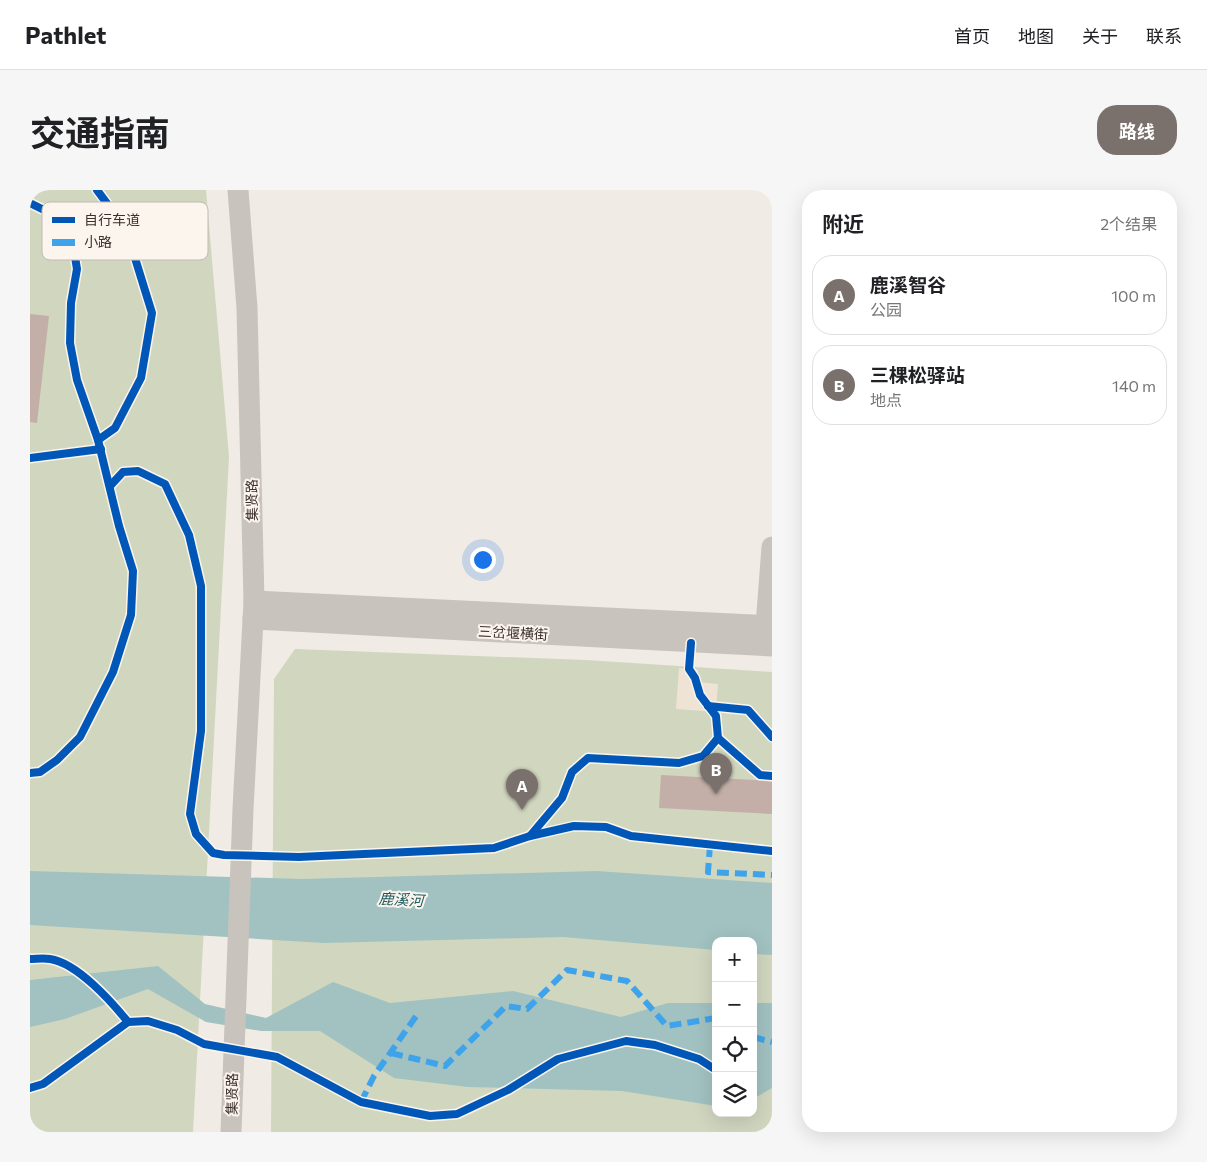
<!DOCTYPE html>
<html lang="zh">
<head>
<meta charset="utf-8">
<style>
	:root { --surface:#fff; --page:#f6f6f6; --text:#202124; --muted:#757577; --line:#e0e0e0; --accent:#7a716c }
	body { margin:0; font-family:Commissioner,"Noto Sans SC",sans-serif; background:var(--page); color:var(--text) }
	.controls { position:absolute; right:15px; bottom:15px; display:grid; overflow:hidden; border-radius:10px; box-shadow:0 5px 20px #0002 }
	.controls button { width:45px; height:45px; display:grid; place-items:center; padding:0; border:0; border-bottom:1px solid var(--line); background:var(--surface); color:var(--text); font:25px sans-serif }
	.you { position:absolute; left:452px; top:369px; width:18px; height:18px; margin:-12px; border:4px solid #fff; border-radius:50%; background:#1a73e8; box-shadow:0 0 0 8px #1a73e833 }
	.badge { display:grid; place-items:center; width:32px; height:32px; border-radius:50%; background:var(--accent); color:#fff; font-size:16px; font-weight:700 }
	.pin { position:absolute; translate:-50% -41px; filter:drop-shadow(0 1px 2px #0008) }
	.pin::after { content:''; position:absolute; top:26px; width:18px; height:15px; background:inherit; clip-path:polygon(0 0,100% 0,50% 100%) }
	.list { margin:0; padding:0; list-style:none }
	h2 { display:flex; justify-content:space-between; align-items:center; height:65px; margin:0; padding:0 20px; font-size:21px }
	h2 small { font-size:16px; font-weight:400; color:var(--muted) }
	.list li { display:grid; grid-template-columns:32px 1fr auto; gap:15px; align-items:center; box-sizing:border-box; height:80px; margin:0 10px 10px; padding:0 10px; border:1px solid var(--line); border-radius:20px }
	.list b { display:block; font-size:19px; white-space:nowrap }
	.list p { margin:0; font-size:16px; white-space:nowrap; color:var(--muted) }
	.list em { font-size:16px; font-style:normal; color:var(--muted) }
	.icon { flex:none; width:28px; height:28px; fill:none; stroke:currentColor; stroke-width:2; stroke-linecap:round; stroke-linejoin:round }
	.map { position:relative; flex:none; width:742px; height:942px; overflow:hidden; border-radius:20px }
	header { display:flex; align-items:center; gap:30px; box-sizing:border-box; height:70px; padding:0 25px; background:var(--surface); border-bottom:1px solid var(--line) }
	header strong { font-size:24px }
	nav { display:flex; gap:28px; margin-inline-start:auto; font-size:18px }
	.intro { display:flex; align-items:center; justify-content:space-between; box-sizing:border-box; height:120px; padding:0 30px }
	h1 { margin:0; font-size:35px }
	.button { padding:12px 22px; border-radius:20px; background:var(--accent); color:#fff; font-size:18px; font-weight:700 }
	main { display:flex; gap:30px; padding:0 30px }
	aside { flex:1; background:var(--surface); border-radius:20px; box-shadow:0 5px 20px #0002 }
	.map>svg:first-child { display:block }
	.green { fill:#d1d6bf; fill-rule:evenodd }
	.plaza { fill:#eee3d5 }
	.water { fill:#a1c2c1 }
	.building { fill:#c3afa7 }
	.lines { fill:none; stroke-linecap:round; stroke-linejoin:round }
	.minor { stroke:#c9c3be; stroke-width:21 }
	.quiet { stroke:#3fa3eb; stroke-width:6; stroke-dasharray:12 6; stroke-linecap:butt }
	.cycleway-casing { stroke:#fbf5ee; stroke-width:11 }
	.cycleway { stroke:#0057b8; stroke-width:8 }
	.labels { text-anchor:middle; stroke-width:4; stroke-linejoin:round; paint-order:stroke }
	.street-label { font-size:14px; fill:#3b302b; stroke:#fbf5ee }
	.water-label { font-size:15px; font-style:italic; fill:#1f5a5e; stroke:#fbf5ee }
	.key { fill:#fbf5ee; stroke:#c1bab4; stroke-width:1 }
	.key-label { font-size:14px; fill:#3b302b }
</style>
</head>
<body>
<header>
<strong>Pathlet</strong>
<nav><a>首页</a><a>地图</a><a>关于</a><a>联系</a></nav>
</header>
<div class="intro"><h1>交通指南</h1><a class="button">路线</a></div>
<main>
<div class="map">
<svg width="742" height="942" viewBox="0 0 742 942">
	<rect width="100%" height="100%" fill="#f0ebe5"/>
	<g class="green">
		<polygon points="0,0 176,0 199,267 163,942 0,942"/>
		<path d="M265,459L556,470L742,482V942H241L244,489ZM686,751H723V923H686Z"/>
	</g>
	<polygon class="plaza" points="649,478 668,480 668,492 688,494 686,522 646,519"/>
	<g class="water">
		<polygon points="0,681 272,689 567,681 742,693 742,765 723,764 723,751 686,751 686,760 533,747 294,753 0,735"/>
		<polygon points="128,776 175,814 236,828 303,792 360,813 483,801 591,827 638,813 686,813 686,916 592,901 438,897 364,888 290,841 231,841 176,832 118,799 35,829 0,837 0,790"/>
		<polygon points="723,813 742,813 742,898 723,909"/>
	</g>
	<g class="building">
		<polygon points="0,124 19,126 7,233 0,232"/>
		<polygon points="631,585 742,591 742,624 629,618"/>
	</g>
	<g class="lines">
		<g class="minor">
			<polyline points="224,411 742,436"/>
			<polyline points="223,429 742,456"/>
			<polyline points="735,449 742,357"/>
			<polyline points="201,942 213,619 224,411 217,118 208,0"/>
		</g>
		<g class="quiet">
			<polyline points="680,655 678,682 742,685"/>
			<polyline points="723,847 742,852"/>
			<polyline points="361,863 415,876 476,816 497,819 537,780 597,791 637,836 686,828"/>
			<polyline points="331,912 344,886 389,822"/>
		</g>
		<defs>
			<g id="cycleway">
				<polyline points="67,0 96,39 122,123 111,188 85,238 68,250"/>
				<polyline points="0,13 22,24 42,49 47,79 41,113 40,153 47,190 68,250 89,336 103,381 101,425 83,482 50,547 27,570 10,582 0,583"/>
				<polyline points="0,268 71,259"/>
				<polyline points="80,296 93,282 108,281 135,294 159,345 171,396 171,541 160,624 166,644 183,663 194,665 269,667 464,658 500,646 544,636 576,637 601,646 742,661"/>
				<polyline points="661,453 659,479 665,488 670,505 686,526 688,548 730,585 742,586"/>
				<polyline points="678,516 718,520 742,547"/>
				<polyline points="500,646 532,608 542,582 558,568 649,573 673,566 688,548"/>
				<path d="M0,769C6,769 13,768 20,769C47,773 81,811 98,832"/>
				<polyline points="0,898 13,894 98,832 118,831 147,840 174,854 247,867 331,912 400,926 427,924 478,900 528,869 596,851 625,855 669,869 686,880"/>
			</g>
		</defs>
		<use href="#cycleway" class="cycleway-casing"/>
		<use href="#cycleway" class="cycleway"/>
	</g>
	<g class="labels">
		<g class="street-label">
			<text transform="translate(222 310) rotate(-91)" y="5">集贤路</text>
			<text transform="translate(483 443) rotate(3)" y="5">三岔堰横街</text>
			<text transform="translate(202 904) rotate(-89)" y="5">集贤路</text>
		</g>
		<g class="water-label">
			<text transform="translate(371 710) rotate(3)" y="5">鹿溪河</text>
		</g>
	</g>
	<rect x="12" y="12" width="166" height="58" rx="8" class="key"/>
	<rect x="22" y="27" width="23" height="6" fill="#0057b8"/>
	<rect x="22" y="49" width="23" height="7" fill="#3fa3eb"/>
	<g class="key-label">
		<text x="54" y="35">自行车道</text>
		<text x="54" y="57">小路</text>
	</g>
</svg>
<div class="controls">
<button>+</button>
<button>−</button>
<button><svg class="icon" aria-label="locate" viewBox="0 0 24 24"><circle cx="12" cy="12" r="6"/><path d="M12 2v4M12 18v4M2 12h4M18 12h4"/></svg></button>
<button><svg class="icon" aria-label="layers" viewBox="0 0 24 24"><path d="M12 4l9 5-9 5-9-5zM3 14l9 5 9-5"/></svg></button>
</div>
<div class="you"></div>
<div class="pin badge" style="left:492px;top:620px">A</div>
<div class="pin badge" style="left:686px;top:604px">B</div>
</div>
<aside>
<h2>附近<small>2个结果</small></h2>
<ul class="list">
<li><span class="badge">A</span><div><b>鹿溪智谷</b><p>公园</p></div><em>100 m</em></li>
<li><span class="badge">B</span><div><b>三棵松驿站</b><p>地点</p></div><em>140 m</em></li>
</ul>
</aside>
</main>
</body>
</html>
